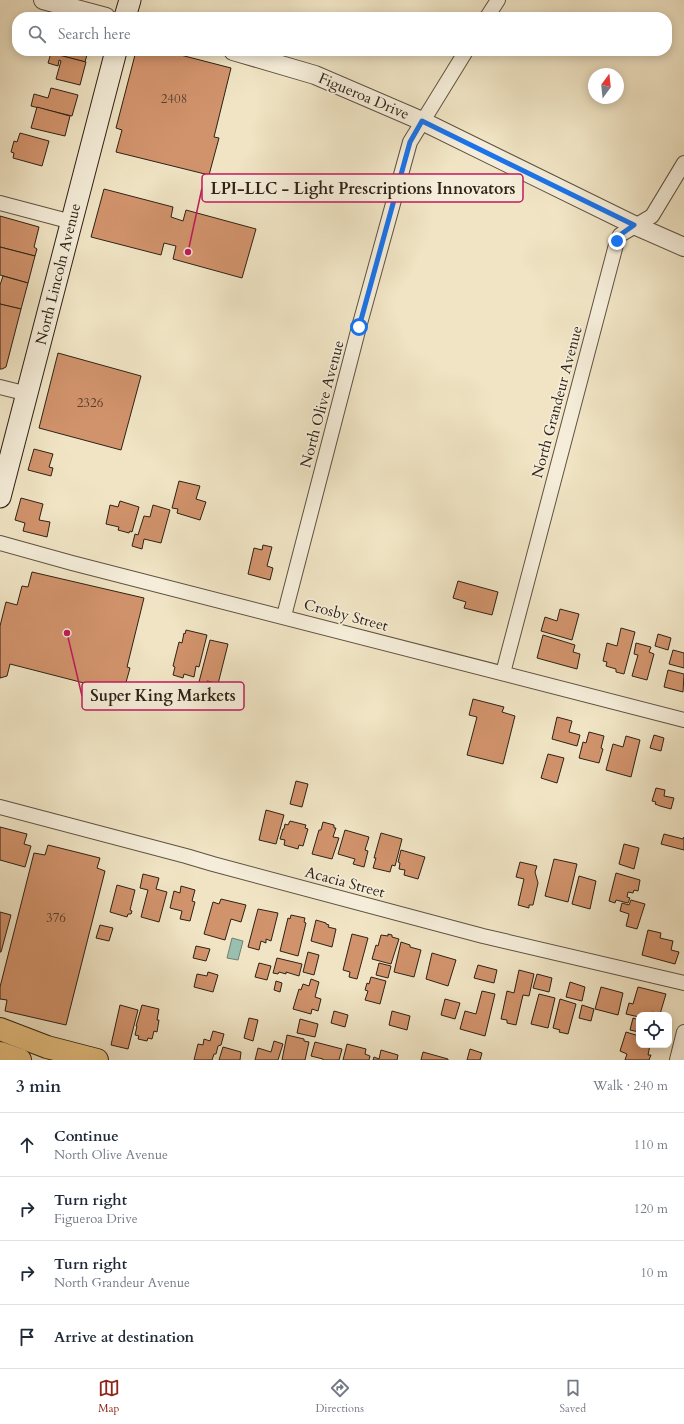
<!DOCTYPE html>
<html lang="en">
<head>
<meta charset="utf-8">
<style>
	:root { --surface:#fff; --page:#f6f6f7; --text:#1f2937; --muted:#747a83; --line:#e0e1e3; --accent:#8f2418 }
	body { margin:0; font-family:Cardo,serif; background:var(--page); color:var(--text) }
	.controls { position:absolute; right:12px; bottom:12px; display:grid; overflow:hidden; border-radius:8px; box-shadow:0 2px 10px #0003 }
	.controls button { width:36px; height:36px; display:grid; place-items:center; padding:0; border:0; border-bottom:1px solid var(--line); background:var(--surface); color:var(--text); font:20px sans-serif }
	.compass { position:absolute; left:588px; top:68px; width:36px; height:36px; border-radius:50%; background:var(--surface); box-shadow:0 2px 10px #0003; rotate:15deg }
	.stop { position:absolute; width:12px; height:12px; margin:-9px; border:3px solid #1a73e8; border-radius:50%; background:#fff }
	.stop.end { background:#1a73e8; border-color:#fff; box-shadow:0 1px 4px #0008 }
	.list { margin:0; padding:0; list-style:none }
	h2 { display:flex; justify-content:space-between; align-items:center; height:52px; margin:0; padding:0 16px; font-size:17px }
	h2 small { font-size:13px; font-weight:400; color:var(--muted) }
	.list li { display:grid; grid-template-columns:26px 1fr auto; gap:12px; align-items:center; box-sizing:border-box; height:64px; padding:0 16px; border-top:1px solid var(--line) }
	.list b { display:block; font-size:15px; white-space:nowrap }
	.list p { margin:0; font-size:13px; white-space:nowrap; color:var(--muted) }
	.list em { font-size:13px; font-style:normal; color:var(--muted) }
	.icon { flex:none; width:22px; height:22px; fill:none; stroke:currentColor; stroke-width:2; stroke-linecap:round; stroke-linejoin:round }
	.map { position:relative; flex:none; width:684px; height:1060px; overflow:hidden }
	.search { position:absolute; background:var(--surface); box-shadow:0 2px 10px #0003; left:12px; right:12px; top:12px; height:44px; display:flex; align-items:center; gap:10px; box-sizing:border-box; padding:0 14px; border-radius:16px; color:var(--muted); font-size:15px }
	.sheet { height:308px; background:var(--surface) }
	nav { display:flex; justify-content:space-around; align-items:center; box-sizing:border-box; height:56px; border-top:1px solid var(--line); background:var(--surface); font-size:11px; color:var(--muted) }
	nav a { display:grid; justify-items:center; gap:2px }
	nav .on { color:var(--accent) }
	.map>svg:first-child { display:block }
	.water { fill:#9bbfae; stroke:#6f8071 }
	.building { fill:#d1936c; stroke:#2d2216 }
	.lines { fill:none; stroke-linecap:round; stroke-linejoin:round }
	.minor-casing { stroke:#5e5242; stroke-width:16 }
	.tertiary-casing { stroke:#5e5242; stroke-width:20 }
	.secondary-casing { stroke:#2d2216; stroke-width:23 }
	.primary-casing { stroke:#2d2216; stroke-width:24 }
	.minor { stroke:#f5edd9; stroke-width:14 }
	.tertiary { stroke:#f5edd9; stroke-width:18 }
	.secondary { stroke:#f5edd9; stroke-width:21 }
	.primary { stroke:#e8c282; stroke-width:22 }
	.route { stroke:#1a73e8; stroke-width:5 }
	.labels { text-anchor:middle; stroke-width:3.5; stroke-linejoin:round; paint-order:stroke }
	.number-label { font-size:13px; fill:#563e2c }
	.street-label { font-size:15px; fill:#2d2216; stroke:#f5edd9 }
	.leader { fill:none; stroke:#c2185b; stroke-width:1.5 }
	.callout-dot { fill:#c2185b; stroke:#f5edd9; stroke-width:1.5 }
	.callout { fill:#f5edd9; stroke:#c2185b; stroke-width:1.5 }
	.callout-label { font-size:16px; text-anchor:middle; font-weight:bold; fill:#2d2216 }
</style>
</head>
<body>
<div class="map">
<svg width="684" height="1060" viewBox="0 0 684 1060">
	<rect width="100%" height="100%" fill="#f0e4c4"/>
	<filter id="stains"><feTurbulence type="fractalNoise" baseFrequency=".005" numOctaves="4"/><feColorMatrix values="0 0 0 0 .2 0 0 0 0 .09 0 0 0 0 .02 0 0 0 .5 -.17"/></filter>
	<radialGradient id="worn" r=".72"><stop offset=".6" stop-color="#630" stop-opacity="0"/><stop offset="1" stop-color="#630" stop-opacity=".3"/></radialGradient>
	<polygon class="water" points="232,938 243,941 238,960 227,958"/>
	<g class="building">
		<polygon points="44,51 88,51 85,62"/>
		<polygon points="136,51 165,51 231,68 214,137 219,138 209,175 116,152 122,130 116,128"/>
		<polygon points="51,53 86,62 80,85 56,79 61,61 59,60 58,66 48,63"/>
		<polygon points="51,88 78,95 72,116 31,106 34,94 48,98"/>
		<polygon points="37,107 70,116 65,136 31,128"/>
		<polygon points="20,133 49,141 42,166 13,158 14,153 11,152 14,141 17,142"/>
		<polygon points="104,189 173,207 171,217 183,221 186,210 256,229 242,278 173,259 176,246 164,243 161,255 91,237"/>
		<polygon points="0,216 39,227 34,247 37,249 35,256 0,247"/>
		<polygon points="0,247 35,256 28,283 0,275"/>
		<polygon points="3,276 28,283 21,309 0,304 0,285"/>
		<polygon points="0,304 21,309 6,367 2,369 0,369"/>
		<polygon points="58,353 141,376 121,450 39,428"/>
		<polygon points="34,449 53,454 49,467 53,468 51,476 28,470"/>
		<polygon points="179,481 200,486 196,499 206,502 200,520 177,513 178,509 172,508"/>
		<polygon points="21,498 43,504 39,520 50,522 47,537 23,531 25,523 15,520"/>
		<polygon points="120,501 139,507 132,532 130,531 129,533 118,530 119,527 106,524 110,505 118,507"/>
		<polygon points="153,505 170,510 161,543 144,539 142,549 132,546 135,534 138,535 144,516 150,517"/>
		<polygon points="263,545 272,547 267,566 273,568 270,580 248,574 254,548 262,550"/>
		<polygon points="32,572 144,598 127,667 130,668 123,693 10,664 7,676 0,678 0,626 6,602 17,605 22,586 28,587"/>
		<polygon points="458,581 498,592 492,615 464,608 466,602 453,598"/>
		<polygon points="560,609 579,614 572,640 541,631 545,617 557,621"/>
		<polygon points="621,628 635,632 624,674 616,672 616,669 606,666 607,662 603,661 607,643 617,646"/>
		<polygon points="186,630 207,635 199,667 196,666 194,677 184,674 183,678 173,675 175,667 173,666 179,642 182,643 184,633 185,634"/>
		<polygon points="658,634 671,638 668,650 655,646"/>
		<polygon points="543,635 575,645 573,652 580,654 577,669 537,658"/>
		<polygon points="210,640 228,644 218,684 225,686 222,698 208,695 212,682 207,681 201,703 194,701"/>
		<polygon points="636,643 651,647 649,652 654,654 647,680 632,676 638,655 634,654"/>
		<polygon points="673,650 684,653 684,668 669,664"/>
		<polygon points="668,670 684,674 683,692 664,687"/>
		<polygon points="473,699 504,707 502,712 515,716 503,764 467,755 477,717 469,715"/>
		<polygon points="557,717 572,721 569,732 580,735 577,746 552,739"/>
		<polygon points="589,732 604,736 601,748 603,749 599,763 579,758 583,742 586,743"/>
		<polygon points="654,735 664,738 661,751 650,748"/>
		<polygon points="626,736 640,740 631,777 606,770 613,744 623,747"/>
		<polygon points="548,754 564,758 557,783 541,778"/>
		<polygon points="296,781 308,784 302,807 290,804"/>
		<polygon points="656,788 665,790 664,796 674,798 671,809 660,806 655,804 656,802 652,801"/>
		<polygon points="266,810 284,815 276,844 259,840"/>
		<polygon points="290,821 306,825 305,828 308,829 303,846 299,845 298,849 284,845 285,840 280,839 283,829 284,829 285,824 288,825"/>
		<polygon points="323,822 334,825 334,828 336,828 333,837 339,838 332,859 312,854 319,830 321,830"/>
		<polygon points="0,827 27,834 24,844 31,846 25,867 0,860"/>
		<polygon points="345,830 369,837 365,850 368,851 364,867 353,864 355,859 338,854"/>
		<polygon points="381,833 402,839 395,866 392,865 390,872 373,868 376,858 374,858"/>
		<polygon points="664,834 683,839 684,837 684,850 661,844"/>
		<polygon points="624,844 639,848 634,869 619,864"/>
		<polygon points="48,845 100,858 97,868 105,871 66,1025 5,1011 7,1000 0,999 0,987 34,853 45,855"/>
		<polygon points="401,850 425,857 418,879 404,875 405,870 399,869 400,863 398,862"/>
		<polygon points="554,859 577,864 568,902 545,896"/>
		<polygon points="520,862 537,866 535,872 538,883 533,905 529,905 529,908 518,905 524,879 516,877"/>
		<polygon points="616,873 640,880 638,891 634,890 633,893 628,892 627,897 630,898 628,903 616,900 615,903 609,901"/>
		<polygon points="143,874 159,878 156,889 167,892 159,922 141,917 148,890 140,888"/>
		<polygon points="579,876 596,881 590,909 572,904"/>
		<polygon points="117,885 135,890 130,910 132,911 131,914 128,914 127,917 110,912"/>
		<polygon points="181,886 195,890 192,901 195,902 190,921 180,919 182,911 170,908 174,891 180,893"/>
		<polygon points="221,899 246,905 241,922 231,919 225,940 204,934 213,902 219,904"/>
		<polygon points="631,900 645,904 637,929 626,926 629,914 620,911 622,903 629,905"/>
		<polygon points="258,909 278,913 271,941 266,939 266,943 261,941 259,950 248,947"/>
		<polygon points="0,912 11,915 1,952 0,952"/>
		<polygon points="291,915 305,918 304,922 306,923 298,956 280,951 288,918 290,919"/>
		<polygon points="316,920 326,923 326,924 329,925 328,927 336,929 332,947 311,941"/>
		<polygon points="100,925 113,928 109,941 96,938"/>
		<polygon points="648,930 661,933 660,938 673,941 671,950 679,952 675,964 642,955"/>
		<polygon points="352,934 368,938 357,979 349,977 350,972 343,970"/>
		<polygon points="388,934 392,935 392,937 399,939 391,964 372,959 376,945 378,946 381,935 388,936"/>
		<polygon points="401,942 410,945 410,947 421,950 414,977 394,972"/>
		<polygon points="196,946 210,949 206,961 193,958"/>
		<polygon points="308,952 319,955 314,975 303,972"/>
		<polygon points="432,953 456,960 448,986 426,979"/>
		<polygon points="277,958 302,964 299,976 286,972 286,974 279,972 278,974 273,973"/>
		<polygon points="259,963 271,966 267,980 255,977"/>
		<polygon points="379,963 391,966 388,978 376,975"/>
		<polygon points="478,965 497,970 494,983 474,978"/>
		<polygon points="519,970 534,974 529,996 523,995 516,1025 507,1023 507,1020 501,1019 507,991 514,993"/>
		<polygon points="208,972 218,975 213,992 194,987 197,974 207,976"/>
		<polygon points="537,974 552,978 549,992 533,988"/>
		<polygon points="371,977 386,981 380,1004 365,1000 368,991 365,990 367,983 369,984"/>
		<polygon points="311,979 319,982 315,997 321,999 318,1011 312,1009 311,1014 293,1009 299,989 301,990 303,984 309,986"/>
		<polygon points="276,981 282,983 280,992 274,990"/>
		<polygon points="570,982 585,987 582,1001 566,997"/>
		<polygon points="601,987 623,993 618,1015 595,1009"/>
		<polygon points="638,987 666,994 660,1014 652,1012 651,1015 639,1015 639,1017 626,1014 629,1003 633,1004"/>
		<polygon points="482,991 495,994 485,1036 460,1029 465,1011 476,1014"/>
		<polygon points="539,994 555,998 548,1028 531,1024"/>
		<polygon points="445,999 460,1003 455,1019 441,1015"/>
		<polygon points="560,999 576,1004 568,1034 559,1032 560,1030 553,1028"/>
		<polygon points="120,1005 138,1010 128,1049 111,1045"/>
		<polygon points="142,1005 159,1009 157,1020 159,1020 157,1032 154,1031 152,1039 148,1038 147,1041 138,1039 139,1036 135,1035 137,1026 136,1026"/>
		<polygon points="582,1005 594,1009 591,1021 579,1018"/>
		<polygon points="334,1011 348,1015 345,1027 331,1023"/>
		<polygon points="392,1011 410,1016 407,1030 389,1025"/>
		<polygon points="249,1018 258,1020 253,1041 244,1038"/>
		<polygon points="633,1018 639,1020 639,1032 630,1030"/>
		<polygon points="300,1019 318,1024 315,1037 297,1033"/>
		<polygon points="213,1031 224,1034 221,1045 218,1046 216,1054 214,1054 212,1060 194,1060 198,1044 203,1045 204,1039 210,1041"/>
		<polygon points="626,1032 639,1036 639,1045 650,1045 648,1055 651,1055 649,1060 625,1060 627,1054 620,1051"/>
		<polygon points="287,1035 304,1039 304,1041 309,1042 305,1060 282,1060"/>
		<polygon points="274,1041 283,1044 278,1060 255,1060 258,1048 271,1052"/>
		<polygon points="315,1042 342,1049 339,1060 323,1060 323,1059 311,1056"/>
		<polygon points="347,1044 366,1049 365,1054 370,1056 369,1060 343,1060"/>
		<polygon points="223,1047 241,1052 240,1060 219,1060"/>
		<polygon points="470,1049 482,1053 480,1060 467,1060"/>
		<polygon points="381,1050 398,1055 397,1060 373,1060 374,1057 379,1059"/>
		<polygon points="423,1052 448,1059 448,1060 421,1060"/>
	</g>
	<g class="lines">
		<defs>
			<g id="minor">
				<polyline points="487,17 498,0"/>
				<polyline points="0,203 72,222"/>
				<polyline points="0,387 28,394"/>
				<polyline points="0,543 72,563 684,720"/>
				<polyline points="284,616 359,327 410,142 466,51"/>
				<polyline points="503,673 617,241 620,235 652,216 684,163"/>
				<polyline points="0,807 186,856 213,864 483,936 684,983"/>
				<polyline points="677,1060 684,1032"/>
			</g>
			<g id="tertiary">
				<polyline points="43,0 106,17"/>
				<polyline points="233,51 315,75 422,121 634,225 684,247"/>
			</g>
			<g id="secondary">
				<polyline points="125,17 130,0"/>
				<polyline points="0,497 116,51"/>
			</g>
			<g id="primary">
				<polyline points="0,1029 47,1047 97,1060"/>
				<polyline points="0,1053 20,1060"/>
			</g>
		</defs>
		<use href="#minor" class="minor-casing"/>
		<use href="#tertiary" class="tertiary-casing"/>
		<use href="#secondary" class="secondary-casing"/>
		<use href="#primary" class="primary-casing"/>
		<use href="#minor" class="minor"/>
		<use href="#tertiary" class="tertiary"/>
		<use href="#secondary" class="secondary"/>
		<use href="#primary" class="primary"/>
	</g>
	<g class="lines">
		<polyline class="route" points="359,327 410,142 422,121 634,225 620,235 617,241"/>
	</g>
	<g class="labels">
		<g class="number-label">
			<text x="174" y="103">2408</text>
			<text x="90" y="407">2326</text>
			<text x="56" y="922">376</text>
		</g>
		<g class="street-label">
			<text transform="translate(364 96) rotate(23)" y="5">Figueroa Drive</text>
			<text transform="translate(58 274) rotate(-76)" y="5">North Lincoln Avenue</text>
			<text transform="translate(557 402) rotate(-75)" y="5">North Grandeur Avenue</text>
			<text transform="translate(322 404) rotate(-75)" y="5">North Olive Avenue</text>
			<text transform="translate(346 615) rotate(15)" y="5">Crosby Street</text>
			<text transform="translate(345 882) rotate(15)" y="5">Acacia Street</text>
		</g>
	</g>
	<path class="leader" d="M188 252L202 188M67 633L82 696"/>
	<g class="callout-dot">
		<circle cx="188" cy="252" r="4"/>
		<circle cx="67" cy="633" r="4"/>
	</g>
	<g class="callout">
		<rect x="202" y="174" width="321" height="28" rx="4"/>
		<rect x="82" y="682" width="162" height="28" rx="4"/>
	</g>
	<g class="callout-label">
		<text x="363" y="194">LPI-LLC - Light Prescriptions Innovators</text>
		<text x="163" y="701">Super King Markets</text>
	</g>
	<rect width="100%" height="100%" filter="url(#stains)"/>
	<rect width="100%" height="100%" fill="url(#worn)"/>
</svg>
<div class="controls">
<button><svg class="icon" aria-label="locate" viewBox="0 0 24 24"><circle cx="12" cy="12" r="6"/><path d="M12 2v4M12 18v4M2 12h4M18 12h4"/></svg></button>
</div>
<svg class="compass" viewBox="-18 -18 36 36"><path d="M0-13l5 13h-10z" fill="#e53935"/><path d="M0 13l5-13h-10z" fill="#747a83"/></svg>
<div class="stop" style="left:359px;top:327px"></div>
<div class="stop end" style="left:617px;top:241px"></div>
<div class="search"><svg class="icon" aria-label="search" viewBox="0 0 24 24"><circle cx="10" cy="10" r="6"/><path d="M15 15l6 6"/></svg>Search here</div>
</div>
<section class="sheet">
<h2>3 min<small>Walk · 240 m</small></h2>
<ul class="list">
<li><svg class="icon" aria-label="ahead" viewBox="0 0 24 24"><path d="M12 20V5M6 11l6-6 6 6"/></svg><div><b>Continue</b><p>North Olive Avenue</p></div><em>110 m</em></li>
<li><svg class="icon" aria-label="right" viewBox="0 0 24 24"><path d="M7 20v-9h11M14 6l5 5-5 5"/></svg><div><b>Turn right</b><p>Figueroa Drive</p></div><em>120 m</em></li>
<li><svg class="icon" aria-label="right" viewBox="0 0 24 24"><path d="M7 20v-9h11M14 6l5 5-5 5"/></svg><div><b>Turn right</b><p>North Grandeur Avenue</p></div><em>10 m</em></li>
<li><svg class="icon" aria-label="arrive" viewBox="0 0 24 24"><path d="M6 21V4h12l-3 4 3 4H6"/></svg><div><b>Arrive at destination</b></div></li>
</ul>
</section>
<nav>
<a class="on"><svg class="icon" aria-label="map" viewBox="0 0 24 24"><path d="M3 6l6-2 6 2 6-2v14l-6 2-6-2-6 2zM9 4v14M15 6v14"/></svg>Map</a>
<a><svg class="icon" aria-label="directions" viewBox="0 0 24 24"><path d="M12 3l9 9-9 9-9-9zM9 14v-3h6M13 9l2 2-2 2"/></svg>Directions</a>
<a><svg class="icon" aria-label="saved" viewBox="0 0 24 24"><path d="M7 4h10v16l-5-4-5 4z"/></svg>Saved</a>
</nav>
</body>
</html>
